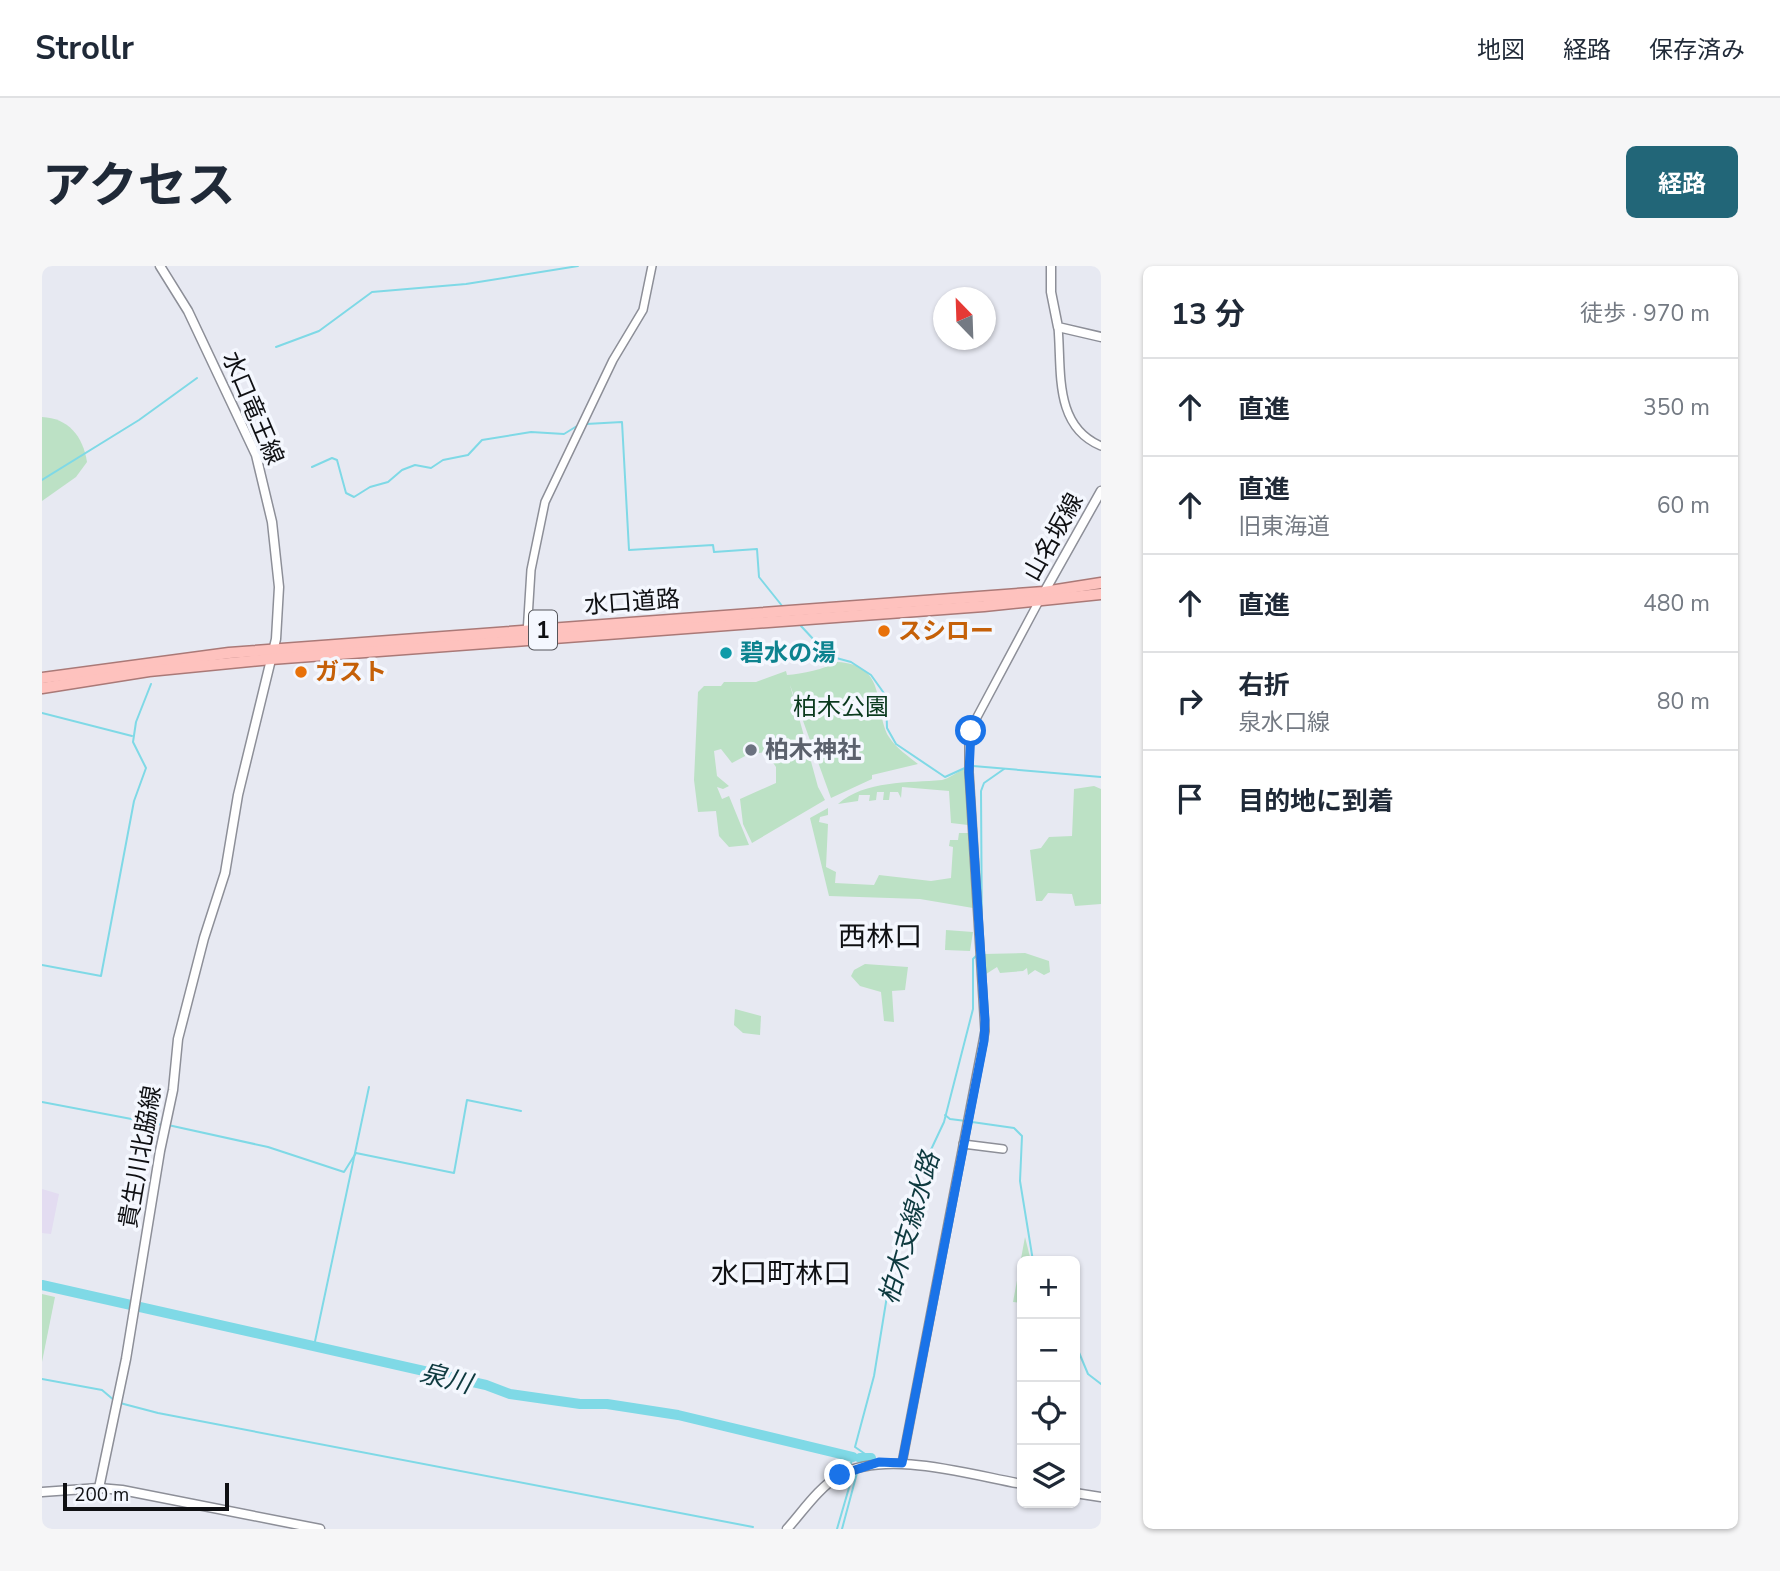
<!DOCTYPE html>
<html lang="ja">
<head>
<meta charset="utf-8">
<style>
	:root { --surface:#fff; --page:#f6f6f7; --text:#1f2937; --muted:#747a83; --line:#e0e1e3; --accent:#226678 }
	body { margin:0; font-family:"Nunito Sans","Noto Sans JP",sans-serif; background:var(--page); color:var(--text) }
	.controls { position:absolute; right:21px; bottom:21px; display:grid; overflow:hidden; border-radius:10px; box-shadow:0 2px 5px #0004 }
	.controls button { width:63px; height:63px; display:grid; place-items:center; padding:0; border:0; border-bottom:2px solid var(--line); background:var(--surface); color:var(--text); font:35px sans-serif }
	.compass { position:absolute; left:891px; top:21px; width:63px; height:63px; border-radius:50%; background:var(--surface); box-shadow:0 2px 5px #0004; rotate:337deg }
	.scale { position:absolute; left:21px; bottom:18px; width:166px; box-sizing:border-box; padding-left:7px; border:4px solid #0f1013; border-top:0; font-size:19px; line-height:24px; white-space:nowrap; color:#0f1013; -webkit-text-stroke:5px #f4f7fe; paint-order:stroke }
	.stop { position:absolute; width:21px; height:21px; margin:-16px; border:5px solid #1a73e8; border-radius:50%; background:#fff }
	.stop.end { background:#1a73e8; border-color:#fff; box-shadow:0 2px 7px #0008 }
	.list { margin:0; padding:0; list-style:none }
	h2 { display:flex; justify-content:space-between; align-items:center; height:91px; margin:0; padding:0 28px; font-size:30px }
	h2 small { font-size:23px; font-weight:400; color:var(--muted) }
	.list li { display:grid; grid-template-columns:46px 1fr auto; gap:21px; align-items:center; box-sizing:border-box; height:98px; padding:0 28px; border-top:2px solid var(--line) }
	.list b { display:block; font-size:26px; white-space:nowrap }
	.list p { margin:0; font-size:23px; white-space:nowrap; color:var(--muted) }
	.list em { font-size:23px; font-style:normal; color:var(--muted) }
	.icon { flex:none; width:38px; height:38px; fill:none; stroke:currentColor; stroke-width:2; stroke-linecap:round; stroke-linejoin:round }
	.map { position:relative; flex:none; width:1059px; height:1263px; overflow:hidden; border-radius:10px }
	header { display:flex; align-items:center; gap:42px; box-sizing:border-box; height:98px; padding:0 35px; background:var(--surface); border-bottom:2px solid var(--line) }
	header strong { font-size:33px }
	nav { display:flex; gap:38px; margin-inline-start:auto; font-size:24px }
	.intro { display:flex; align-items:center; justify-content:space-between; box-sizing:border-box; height:168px; padding:0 42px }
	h1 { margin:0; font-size:49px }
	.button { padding:18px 32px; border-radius:10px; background:var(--accent); color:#fff; font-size:24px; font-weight:700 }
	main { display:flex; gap:42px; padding:0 42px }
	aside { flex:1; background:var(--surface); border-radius:10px; box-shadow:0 2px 5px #0004 }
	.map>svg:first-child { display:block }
	.education { fill:#e3dcf1 }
	.green { fill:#bce1c5 }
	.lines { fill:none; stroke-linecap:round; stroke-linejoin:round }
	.stream { stroke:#7fd9e6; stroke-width:2 }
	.river { stroke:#7fd9e6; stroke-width:10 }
	.tertiary-casing { stroke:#8d8f98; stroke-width:10 }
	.secondary-casing { stroke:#8d8f98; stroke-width:11 }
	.trunk-casing { stroke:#aa7977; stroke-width:13 }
	.tertiary { stroke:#fff; stroke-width:7 }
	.secondary { stroke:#fff; stroke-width:8 }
	.trunk { stroke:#fec2be; stroke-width:10 }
	.route { stroke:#1a73e8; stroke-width:9 }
	.food-dot { fill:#e8710a; stroke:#f4f7fe; stroke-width:2.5 }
	.culture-dot { fill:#0f9aa8; stroke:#f4f7fe; stroke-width:2.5 }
	.worship-dot { fill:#6b7280; stroke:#f4f7fe; stroke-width:2.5 }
	.labels { text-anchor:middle; stroke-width:7; stroke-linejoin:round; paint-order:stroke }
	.shield { fill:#f4f7fe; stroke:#54555a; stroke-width:2 }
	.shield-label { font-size:23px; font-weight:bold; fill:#0f1013 }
	.street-label { font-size:24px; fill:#0f1013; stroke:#f4f7fe }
	.food-label { font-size:24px; font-weight:bold; fill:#c56008; stroke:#f4f7fe; text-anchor:start }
	.culture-label { font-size:24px; font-weight:bold; fill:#0d838f; stroke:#f4f7fe; text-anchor:start }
	.park-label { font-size:24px; fill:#0a3a1e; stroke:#f4f7fe }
	.worship-label { font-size:24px; font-weight:bold; fill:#5b616d; stroke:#f4f7fe; text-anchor:start }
	.water-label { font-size:26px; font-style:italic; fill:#0e3a3f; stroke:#f4f7fe }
	.quarter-label { font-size:28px; fill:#0f1013; stroke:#f4f7fe }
</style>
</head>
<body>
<header>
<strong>Strollr</strong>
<nav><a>地図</a><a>経路</a><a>保存済み</a></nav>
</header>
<div class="intro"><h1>アクセス</h1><a class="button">経路</a></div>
<main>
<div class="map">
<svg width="1059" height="1263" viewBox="0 0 1059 1263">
	<rect width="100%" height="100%" fill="#e7e9f2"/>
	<polygon class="education" points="0,923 17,928 9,968 0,967"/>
	<g class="green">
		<path d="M0,151C26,152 41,170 45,196L34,211L0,235Z"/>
		<path d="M795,396C847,398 831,444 847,471C854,482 866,490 876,498L830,509V513L789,532L748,419L776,521L783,534L710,577L701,558L698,533L734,517V501L724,486L705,489L690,497L679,483L672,485L675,510L687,520L681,523L675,521L680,533L687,530L707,579L687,581L677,570L674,545L656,546L652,514L656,426L662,420H679L682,416H714L744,405L745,409C760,408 783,403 795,396Z"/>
		<path d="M924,502L926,559L909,557L907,525L860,521L859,532L856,526H848L847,534H841L842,526H835L834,534L827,535L828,529H817L816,535L796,538C823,514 867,517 900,514C906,513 917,505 924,502Z"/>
		<polygon points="1052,520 1059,523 1059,638 1033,640 1030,628 1006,627 1000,635 994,635 988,584 999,582 1007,571 1030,570 1032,523"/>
		<polygon points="786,542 786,549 778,551 777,556 786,558 784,601 794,606 793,617 832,619 837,609 889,615 909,612 911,581 907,580 908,574 916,574 917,567 927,567 931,642 878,633 787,630 768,552"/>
		<polygon points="904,664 931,666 928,685 903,684"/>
		<polygon points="983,687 1007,695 1008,706 1002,709 993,704 986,709 985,702 981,705 958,707 955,701 941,710 941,688"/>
		<polygon points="823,698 866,701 863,724 850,725 852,756 842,755 839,726 818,720 809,710 812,704"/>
		<polygon points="693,743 719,750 718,769 701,767 692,759"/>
		<polygon points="983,971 989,995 980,995 980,1037 971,1036"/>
		<polygon points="0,1028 13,1031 0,1096"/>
	</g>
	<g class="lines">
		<g class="stream">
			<polyline points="234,81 277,65 330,26 424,18 536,0"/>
			<polyline points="544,158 580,156 587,284 671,279 672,286 715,283 717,311 741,341"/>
			<polyline points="270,201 290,192 295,194 304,227 312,231 328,221 346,216 360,204 373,199 389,202 401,194 426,189 440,174 489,166 522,168 535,160"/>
			<polyline points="0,214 97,154 155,112"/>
			<polyline points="759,360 787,390 809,396 829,409 844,430 845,462 854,478 903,511 925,501"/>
			<polyline points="0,447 90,470"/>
			<polyline points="931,500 1059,511"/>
			<polyline points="940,683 939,525 942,517 962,503"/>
			<polyline points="0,699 59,710 92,535 104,502 91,476 94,456 109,418"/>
			<polyline points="0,836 121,859"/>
			<polyline points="903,849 908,853 924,855"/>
			<polyline points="930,856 972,862 980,870 978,915 991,995"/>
			<polyline points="126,859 226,881 302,906 314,887"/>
			<polyline points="314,887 412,907 425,834 479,845"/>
			<polyline points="1033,1077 1046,1108 1059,1118"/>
			<polyline points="272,1080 327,821"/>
			<polyline points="0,1113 60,1124 73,1135"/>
			<polyline points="78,1137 116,1147 711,1261"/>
			<polyline points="825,1193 826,1190 813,1181 832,1110 845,1030 869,936 878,907 902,856 931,743 931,693 934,690"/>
			<polyline points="809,1198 810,1191"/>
			<polyline points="795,1263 811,1208"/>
			<polyline points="800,1263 815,1207"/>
		</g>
		<g class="river">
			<polyline points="0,1019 444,1119 468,1128 538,1138 565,1138 636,1149 811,1191"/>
			<polyline points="818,1192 829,1192"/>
		</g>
		<defs>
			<g id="tertiary">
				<path d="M1016,61C1020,104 1011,160 1059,180"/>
				<polyline points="485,368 489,304 503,236 571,94 601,44 610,0"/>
				<polyline points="921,878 961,883"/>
				<polyline points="860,1197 943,765 927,506 927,480 934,453 997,335"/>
			</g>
			<g id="secondary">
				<polyline points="1009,0 1009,26 1016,61 1059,71"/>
				<polyline points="1000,330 1059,225"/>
				<polyline points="57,1222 84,1093 118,885 131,824 136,773 162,672 183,607 196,529 234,373 237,321 230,256 214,189 146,45 118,0"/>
				<polyline points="0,1226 57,1222 80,1224 278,1263"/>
				<polyline points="1033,1227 1059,1231"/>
				<path d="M745,1263C761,1245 777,1221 798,1209C844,1183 929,1209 980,1218"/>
			</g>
			<g id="trunk">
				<polyline points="0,412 187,387 1002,326 1059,317"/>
				<polyline points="0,422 107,405 229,393 942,340 1059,328"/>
			</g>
		</defs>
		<use href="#tertiary" class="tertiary-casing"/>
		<use href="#secondary" class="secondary-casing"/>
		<use href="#trunk" class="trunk-casing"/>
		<use href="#tertiary" class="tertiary"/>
		<use href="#secondary" class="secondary"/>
		<use href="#trunk" class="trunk"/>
	</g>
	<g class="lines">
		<polyline class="route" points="798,1209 837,1196 860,1197 942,775 943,754 927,506 929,465"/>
	</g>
	<g class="food-dot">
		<circle cx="842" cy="365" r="7"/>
		<circle cx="259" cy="406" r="7"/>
	</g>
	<circle class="culture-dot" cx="684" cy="387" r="7"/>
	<circle class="worship-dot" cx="709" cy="484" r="7"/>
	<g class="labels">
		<rect class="shield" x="487" y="344.5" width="28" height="39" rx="5"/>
		<g class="shield-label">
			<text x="501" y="372">1</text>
		</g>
		<g class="street-label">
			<text transform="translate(211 142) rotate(67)" y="8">水口竜王線</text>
			<text transform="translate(1011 271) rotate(-61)" y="8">山名坂線</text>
			<text transform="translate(590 336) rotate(-4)" y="8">水口道路</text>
			<text transform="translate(98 891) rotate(-80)" y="8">貴生川北脇線</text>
		</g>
		<g class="food-label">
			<text x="856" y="373">スシロー</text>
			<text x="273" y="414">ガスト</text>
		</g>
		<g class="culture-label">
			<text x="698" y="395">碧水の湯</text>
		</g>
		<g class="park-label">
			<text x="799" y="449">柏木公園</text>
		</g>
		<g class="worship-label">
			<text x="723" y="492">柏木神社</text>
		</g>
		<g class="water-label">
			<text transform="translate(867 962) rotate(-74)" y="9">柏木支線水路</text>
			<text transform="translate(404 1112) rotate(14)" y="9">泉川</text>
		</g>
		<g class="quarter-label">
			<text x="838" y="680">西林口</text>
			<text x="739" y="1017">水口町林口</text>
		</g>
	</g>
</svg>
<div class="controls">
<button>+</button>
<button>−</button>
<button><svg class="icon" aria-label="locate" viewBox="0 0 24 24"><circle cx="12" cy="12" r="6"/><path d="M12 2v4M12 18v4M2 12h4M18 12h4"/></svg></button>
<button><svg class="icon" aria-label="layers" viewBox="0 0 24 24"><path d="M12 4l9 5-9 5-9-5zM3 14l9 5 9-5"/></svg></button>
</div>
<svg class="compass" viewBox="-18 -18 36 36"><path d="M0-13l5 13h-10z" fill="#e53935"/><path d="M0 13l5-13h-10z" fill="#747a83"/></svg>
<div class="scale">200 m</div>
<div class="stop" style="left:929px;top:465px"></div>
<div class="stop end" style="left:798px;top:1209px"></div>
</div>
<aside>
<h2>13 分<small>徒歩 · 970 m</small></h2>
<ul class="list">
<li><svg class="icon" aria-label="ahead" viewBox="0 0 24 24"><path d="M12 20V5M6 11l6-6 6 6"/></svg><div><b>直進</b></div><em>350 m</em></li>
<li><svg class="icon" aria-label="ahead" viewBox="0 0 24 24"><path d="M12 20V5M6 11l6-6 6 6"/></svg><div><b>直進</b><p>旧東海道</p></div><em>60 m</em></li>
<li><svg class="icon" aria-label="ahead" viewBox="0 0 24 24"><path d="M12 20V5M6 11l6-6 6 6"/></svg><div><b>直進</b></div><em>480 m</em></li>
<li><svg class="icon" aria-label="right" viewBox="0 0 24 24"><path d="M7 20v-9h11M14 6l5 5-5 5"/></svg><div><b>右折</b><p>泉水口線</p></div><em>80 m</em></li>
<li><svg class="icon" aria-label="arrive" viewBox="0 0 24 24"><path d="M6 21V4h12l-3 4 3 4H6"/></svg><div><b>目的地に到着</b></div></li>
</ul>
</aside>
</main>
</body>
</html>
